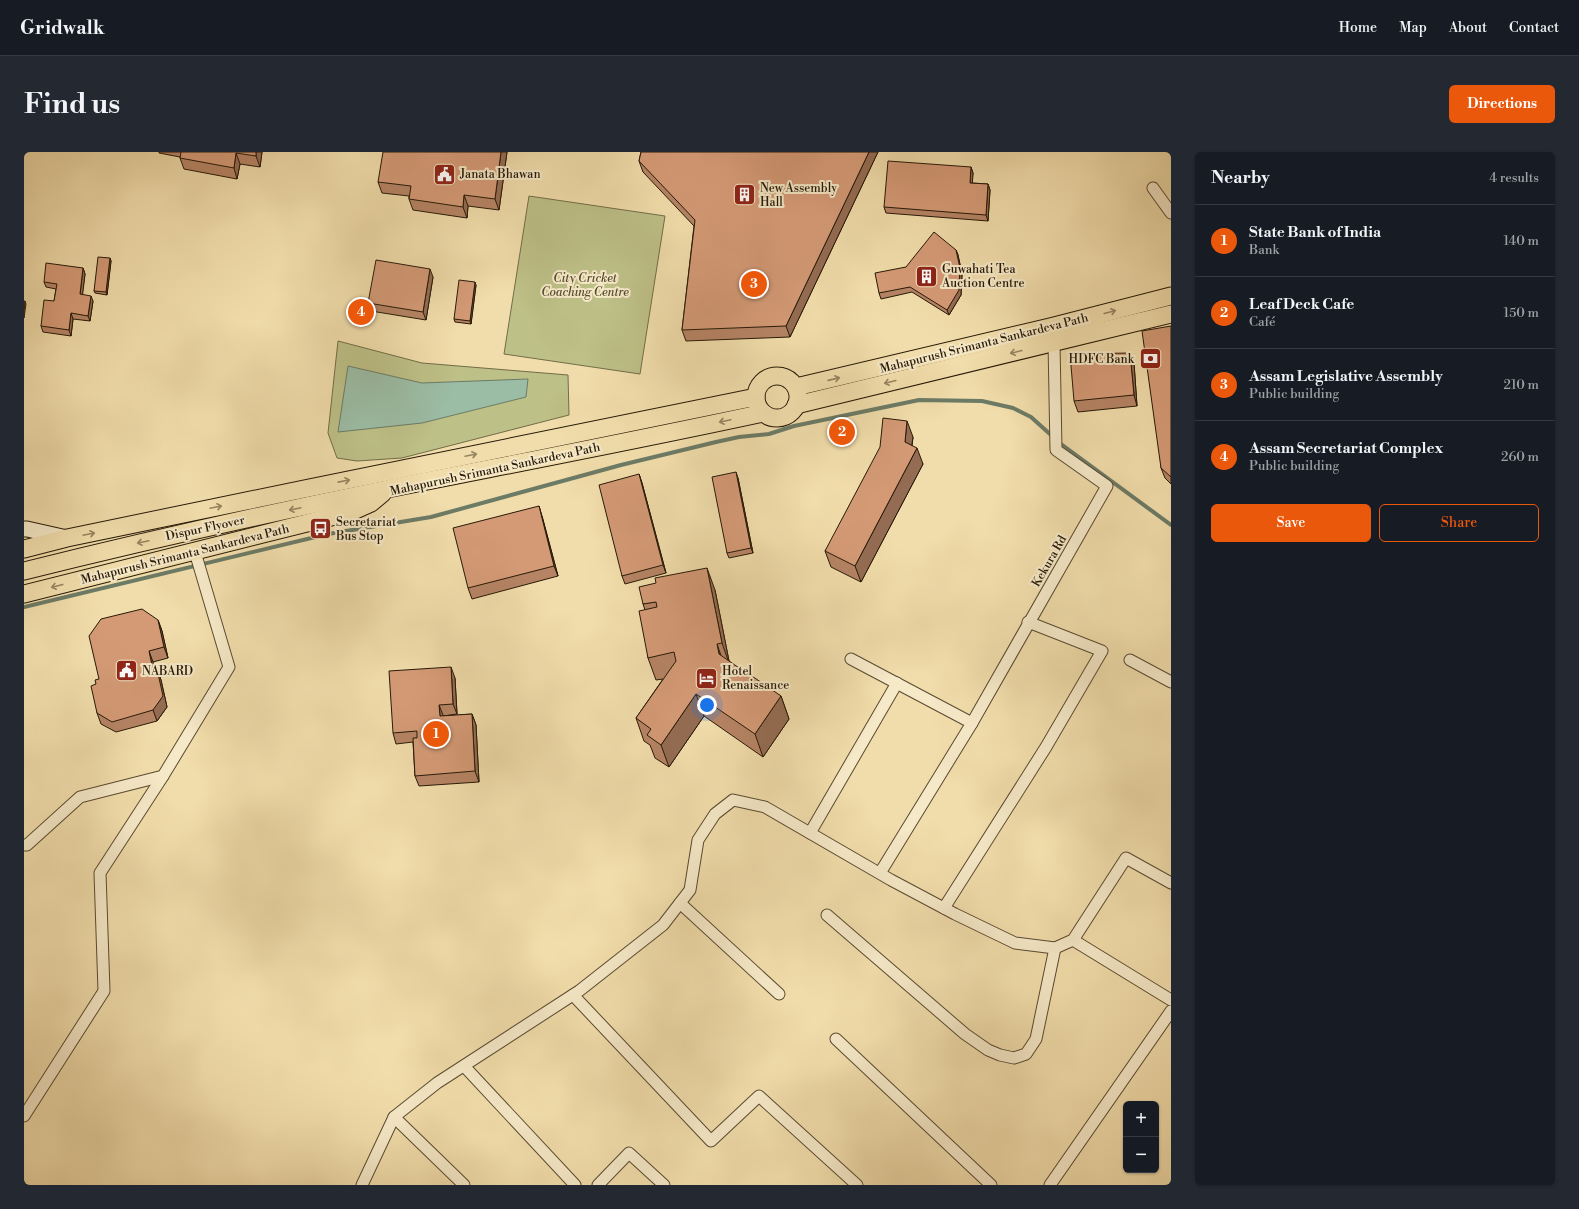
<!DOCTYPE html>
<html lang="en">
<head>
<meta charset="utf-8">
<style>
	:root { --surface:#171b24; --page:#242831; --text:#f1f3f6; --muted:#9ea1a6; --line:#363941; --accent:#ea580c }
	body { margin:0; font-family:"Libre Bodoni",serif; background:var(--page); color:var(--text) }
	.controls { position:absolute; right:12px; bottom:12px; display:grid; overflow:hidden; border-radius:6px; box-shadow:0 1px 3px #0004 }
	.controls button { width:36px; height:36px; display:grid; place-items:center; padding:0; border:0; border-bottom:1px solid var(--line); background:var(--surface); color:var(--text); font:20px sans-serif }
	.you { position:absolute; left:683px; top:553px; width:14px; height:14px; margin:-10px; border:3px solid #fff; border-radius:50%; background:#1a73e8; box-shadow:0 0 0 6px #1a73e833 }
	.badge { display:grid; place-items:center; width:26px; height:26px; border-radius:50%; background:var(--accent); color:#fff; font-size:13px; font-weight:700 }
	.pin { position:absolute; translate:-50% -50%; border:2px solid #fff; box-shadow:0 1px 4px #0006 }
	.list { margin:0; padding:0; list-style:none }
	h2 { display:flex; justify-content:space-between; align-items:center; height:52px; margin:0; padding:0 16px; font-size:17px }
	h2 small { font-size:13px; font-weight:400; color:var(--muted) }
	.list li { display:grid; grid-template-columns:26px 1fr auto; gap:12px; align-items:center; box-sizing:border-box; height:72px; padding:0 16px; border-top:1px solid var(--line) }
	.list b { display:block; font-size:15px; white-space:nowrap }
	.list p { margin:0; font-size:13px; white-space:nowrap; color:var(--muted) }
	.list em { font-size:13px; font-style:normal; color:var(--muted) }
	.actions { display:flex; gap:8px; padding:12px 16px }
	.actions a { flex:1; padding:9px 0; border:1px solid var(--accent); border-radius:6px; text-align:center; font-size:14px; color:var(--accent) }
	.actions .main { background:var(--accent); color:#fff }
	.map { position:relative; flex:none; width:1147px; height:1033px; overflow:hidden; border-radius:6px }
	header { display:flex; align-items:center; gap:24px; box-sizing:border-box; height:56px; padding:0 20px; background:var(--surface); border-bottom:1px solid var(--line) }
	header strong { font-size:19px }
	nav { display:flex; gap:22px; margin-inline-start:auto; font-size:14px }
	.intro { display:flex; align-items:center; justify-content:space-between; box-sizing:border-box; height:96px; padding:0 24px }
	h1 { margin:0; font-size:28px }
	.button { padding:10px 18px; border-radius:6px; background:var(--accent); color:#fff; font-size:14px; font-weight:700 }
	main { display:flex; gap:24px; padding:0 24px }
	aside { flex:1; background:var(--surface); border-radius:6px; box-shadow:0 1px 3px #0004 }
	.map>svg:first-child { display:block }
	.green { fill:#bdc087; stroke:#726c47 }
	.water { fill:#9bbda5; stroke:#6c7b66 }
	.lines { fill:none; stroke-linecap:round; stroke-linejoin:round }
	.stream { stroke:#6c7b66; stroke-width:4 }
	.street-casing { stroke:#594a30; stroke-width:13 }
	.secondary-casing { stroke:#261907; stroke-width:17 }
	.primary-casing { stroke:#261907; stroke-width:19 }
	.street { stroke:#f6e9c8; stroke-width:11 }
	.secondary { stroke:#f6e9c8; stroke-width:15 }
	.primary { stroke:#f1ddab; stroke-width:17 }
	.wall { fill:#b68465; stroke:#261907 }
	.shaded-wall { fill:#946c53; stroke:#261907 }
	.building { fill:#d49a76; stroke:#261907 }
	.oneway { stroke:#968561 }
	.labels { text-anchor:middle; stroke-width:4; stroke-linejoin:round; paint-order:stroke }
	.poi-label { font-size:12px; fill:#261907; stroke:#f6e9c8; text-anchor:start }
	.park-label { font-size:12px; font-style:italic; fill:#534b2d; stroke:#f6e9c8 }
	.street-label { font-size:12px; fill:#261907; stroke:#f6e9c8 }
</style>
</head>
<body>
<header>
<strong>Gridwalk</strong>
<nav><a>Home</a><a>Map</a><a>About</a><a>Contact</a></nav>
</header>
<div class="intro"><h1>Find us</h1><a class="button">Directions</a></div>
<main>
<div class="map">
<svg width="1147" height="1033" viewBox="0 0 1147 1033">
	<rect width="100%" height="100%" fill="#f1ddab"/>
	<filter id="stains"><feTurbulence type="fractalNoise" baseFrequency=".005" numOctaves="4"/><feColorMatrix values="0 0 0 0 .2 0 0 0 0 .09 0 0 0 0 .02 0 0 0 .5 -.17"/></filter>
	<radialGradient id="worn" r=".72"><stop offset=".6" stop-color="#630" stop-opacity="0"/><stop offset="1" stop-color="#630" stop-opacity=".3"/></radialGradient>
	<g class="green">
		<polygon points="505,44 641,64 616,222 480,202"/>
		<polygon points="314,189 398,211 544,223 545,263 378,306 333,309 313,306 304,281"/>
	</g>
	<polygon class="water" points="324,214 398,231 504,227 502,245 398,271 314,280"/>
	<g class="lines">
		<polyline class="stream" points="0,455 304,382 407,365 597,313 692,290 715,285 745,282 770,274 895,248 958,249 989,256 1007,265 1037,292 1147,373"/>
		<defs>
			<g id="street">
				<polyline points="1129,36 1147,61"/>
				<polyline points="827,507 948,571 856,721"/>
				<polyline points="1106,508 1147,530"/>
				<polyline points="948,571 1083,334 1032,298 1030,190"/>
				<polyline points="786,681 873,531"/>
				<polyline points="0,693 3,693 56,645 139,624 205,515 171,400"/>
				<polyline points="656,751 755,842"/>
				<polyline points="920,756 1022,595 1078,499 1004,470"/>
				<polyline points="803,763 941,882 964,898 976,903 990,906 1002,902 1012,887 1031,796"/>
				<polyline points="1049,788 1147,848"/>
				<polyline points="549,843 687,989 735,944 833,1033"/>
				<polyline points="812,887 967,1033"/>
				<polyline points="440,914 551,1033"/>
				<polyline points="0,964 80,839 76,721 139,624"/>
				<polyline points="370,965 440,1033"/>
				<polyline points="338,1033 370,965 413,931 555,839 639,773 666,738 674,688 691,662 709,648 741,655 867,728 931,762 991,791 1031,796 1049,788 1102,706 1147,731"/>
				<polyline points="574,1033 605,1001 640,1033"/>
				<polyline points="1026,1033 1147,859"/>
			</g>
			<polyline id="secondary" points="0,377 3,377 43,386"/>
			<g id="primary">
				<circle cx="753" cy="245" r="21"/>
				<polyline points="772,235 1026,175 1147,144"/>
				<polyline points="772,253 1147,162"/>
				<polyline points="0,397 43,386 285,336 732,245"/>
				<path d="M0,419C120,389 241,362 363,337C488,312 614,288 739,261"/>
				<polyline points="0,442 327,360 347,351 359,341"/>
			</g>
		</defs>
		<use href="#street" class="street-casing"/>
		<use href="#secondary" class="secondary-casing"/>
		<use href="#primary" class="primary-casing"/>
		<use href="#street" class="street"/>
		<use href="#secondary" class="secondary"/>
		<use href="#primary" class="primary"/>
	</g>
	<g class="wall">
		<polygon points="135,0 238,0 236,15 216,12 213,27 160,17 156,6 156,5 135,1"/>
		<polygon points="483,0 475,58 444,54 443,66 389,58 385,47 385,44 358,41 354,30"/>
		<polygon points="617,0 854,0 766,185 662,189 658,178 670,74 619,20 615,9"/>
		<polygon points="947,15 949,21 948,31 964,32 966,38 964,69 862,61 860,55"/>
		<polygon points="932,98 934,103 938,122 937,143 925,163 888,140 857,147 855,141 882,115"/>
		<polygon points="86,106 87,109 83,143 71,141 70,139"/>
		<polygon points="59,116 61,122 58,143 69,149 66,169 49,167 47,184 19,180 17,174 30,149 32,137 22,135 20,130"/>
		<polygon points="409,125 402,168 347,159 344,151"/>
		<polygon points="452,133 447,172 431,170 430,167"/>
		<polygon points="1147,174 1147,332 1141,326 1137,316"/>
		<polygon points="1110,211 1113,254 1054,260 1050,249"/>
		<polygon points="889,285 888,294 899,312 837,430 807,415 801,399"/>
		<polygon points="615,322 618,331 642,421 601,432 598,424"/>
		<polygon points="714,326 729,401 705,406 703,401"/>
		<polygon points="518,364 534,424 448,447 444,436"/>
		<polygon points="691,438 705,509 723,525 757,544 765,567 739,605 680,564 645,615 631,606 626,593 620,589 612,566 639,527 632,528 624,506 621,458 619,452"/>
		<polygon points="134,468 138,479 144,506 129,510 130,517 133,517 137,528 143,555 133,569 92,580 77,572 73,561 72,532 75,527"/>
		<polygon points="431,526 433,562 419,564 448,562 452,573 455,630 395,634 391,624 389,590 372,592 369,581"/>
	</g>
	<g class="shaded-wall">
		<polygon points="232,0 238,0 236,15 232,4"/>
		<polygon points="477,0 483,0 475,58 471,47"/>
		<polygon points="845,0 854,0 766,185 762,174"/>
		<polygon points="212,1 216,12 213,27 210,16"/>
		<polygon points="947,15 949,21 948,37 946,31"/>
		<polygon points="964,32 966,38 964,69 962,63"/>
		<polygon points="440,43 444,54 443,66 439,55"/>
		<polygon points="932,98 934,103 938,122 937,143 925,163 923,158"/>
		<polygon points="86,106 87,109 83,143 82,140"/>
		<polygon points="59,116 61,122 58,148 56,142"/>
		<polygon points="406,117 409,125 402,168 399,160"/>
		<polygon points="451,130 452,133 447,172 446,169"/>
		<polygon points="67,144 69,149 66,169 64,164"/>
		<polygon points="1,149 2,152 0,166 0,157"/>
		<polygon points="47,161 49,167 47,184 45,178"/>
		<polygon points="1106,201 1110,211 1113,254 1110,243"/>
		<polygon points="883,269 889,285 886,306 881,290"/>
		<polygon points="893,296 899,312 837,430 831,414"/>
		<polygon points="712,320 714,326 729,401 727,396"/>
		<polygon points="615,322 618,331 642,421 639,413"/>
		<polygon points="515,354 518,364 534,424 530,414"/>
		<polygon points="683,416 691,438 706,514 698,491"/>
		<polygon points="134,468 138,479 144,506 140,495"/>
		<polygon points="693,492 701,515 695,502"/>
		<polygon points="125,499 129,510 133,529 129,518"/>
		<polygon points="427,515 431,526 433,562 429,552"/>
		<polygon points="133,517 137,528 143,555 133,569 129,558"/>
		<polygon points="672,542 680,564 645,615 637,593"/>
		<polygon points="757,544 765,567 739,605 731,582"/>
		<polygon points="415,553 419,563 419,575 416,564"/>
		<polygon points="448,562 452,573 455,630 451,619"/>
	</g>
	<g class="building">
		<polygon points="157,0 232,0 232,4 212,1 210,16 156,6"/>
		<polygon points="359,0 477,0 471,47 440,43 439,55 385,47 387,34 354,30"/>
		<polygon points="617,0 845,0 762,174 658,178 671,68 615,9"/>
		<polygon points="864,9 947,15 946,31 964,32 962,63 860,55"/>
		<polygon points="910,80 932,98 936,116 935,138 923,158 886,135 855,141 851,121 882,115"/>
		<polygon points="74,105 86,106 82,140 70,139"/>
		<polygon points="352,108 406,117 399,160 344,151"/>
		<polygon points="22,111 59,116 56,142 67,144 64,164 47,161 45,178 17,174 20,148 30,149 33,132 20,130"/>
		<polygon points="435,128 451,130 446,169 430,167"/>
		<polygon points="0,149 1,149 0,157"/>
		<polygon points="1147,174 1147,325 1137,316 1118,179"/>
		<polygon points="1106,201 1110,243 1050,249 1046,202"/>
		<polygon points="859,266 883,269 881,290 893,296 831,414 801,399 856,295"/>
		<polygon points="712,320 727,396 703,401 688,325"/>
		<polygon points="615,322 639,413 598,424 575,333"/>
		<polygon points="515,354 530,414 444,436 429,376"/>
		<polygon points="683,416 698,491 693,492 695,502 718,518 716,520 723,525 725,522 757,544 731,582 672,542 637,593 623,583 627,577 612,566 652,509 650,500 624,506 615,459 633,455 632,450 619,452 615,435 632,431 631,426"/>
		<polygon points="118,457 134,468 140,495 125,499 129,518 133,517 139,544 129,558 88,570 73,561 67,534 72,532 71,528 75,527 65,484 77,467"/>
		<polygon points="427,515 429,552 415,553 416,564 448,562 451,619 391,624 389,586 393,586 393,579 369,581 365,519"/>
	</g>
	<defs><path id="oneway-shaft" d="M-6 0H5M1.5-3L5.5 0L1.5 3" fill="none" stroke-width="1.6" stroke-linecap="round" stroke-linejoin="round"/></defs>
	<g class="oneway">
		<use href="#oneway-shaft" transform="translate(1086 160) rotate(-15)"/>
		<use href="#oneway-shaft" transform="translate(992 200) rotate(166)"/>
		<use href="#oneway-shaft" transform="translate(810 227) rotate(-13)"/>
		<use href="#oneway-shaft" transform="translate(866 230) rotate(166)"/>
		<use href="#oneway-shaft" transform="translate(701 269) rotate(168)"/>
		<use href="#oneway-shaft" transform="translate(447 303) rotate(-12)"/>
		<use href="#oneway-shaft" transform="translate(320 329) rotate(-11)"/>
		<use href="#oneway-shaft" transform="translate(192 355) rotate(-12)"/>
		<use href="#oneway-shaft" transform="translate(271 357) rotate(168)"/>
		<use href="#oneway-shaft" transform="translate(65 382) rotate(-12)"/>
		<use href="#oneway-shaft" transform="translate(119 390) rotate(168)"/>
		<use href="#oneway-shaft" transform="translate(33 434) rotate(166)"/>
	</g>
	<defs>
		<symbol id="civic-square" viewBox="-11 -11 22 22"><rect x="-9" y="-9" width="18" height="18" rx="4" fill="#8f2418" stroke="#f6e9c8"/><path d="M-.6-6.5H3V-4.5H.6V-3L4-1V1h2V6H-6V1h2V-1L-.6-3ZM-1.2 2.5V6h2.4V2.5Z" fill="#fff"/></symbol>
		<symbol id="building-square" viewBox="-11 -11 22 22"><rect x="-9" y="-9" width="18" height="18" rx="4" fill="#8f2418" stroke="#f6e9c8"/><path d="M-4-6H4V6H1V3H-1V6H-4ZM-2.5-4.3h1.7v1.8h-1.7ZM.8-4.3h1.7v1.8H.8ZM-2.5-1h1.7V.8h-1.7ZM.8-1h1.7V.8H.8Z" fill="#fff"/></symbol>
		<symbol id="bank-square" viewBox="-11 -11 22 22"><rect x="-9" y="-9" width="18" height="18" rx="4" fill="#8f2418" stroke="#f6e9c8"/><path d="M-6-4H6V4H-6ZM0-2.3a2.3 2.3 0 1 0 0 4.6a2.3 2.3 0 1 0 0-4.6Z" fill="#fff"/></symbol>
		<symbol id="bus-square" viewBox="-11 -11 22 22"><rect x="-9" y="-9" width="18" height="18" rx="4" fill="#8f2418" stroke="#f6e9c8"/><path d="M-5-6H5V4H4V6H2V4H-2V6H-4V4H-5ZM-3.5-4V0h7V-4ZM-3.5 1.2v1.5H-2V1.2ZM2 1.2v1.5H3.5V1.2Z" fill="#fff"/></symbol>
		<symbol id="hotel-square" viewBox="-11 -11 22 22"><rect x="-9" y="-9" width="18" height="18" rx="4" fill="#8f2418" stroke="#f6e9c8"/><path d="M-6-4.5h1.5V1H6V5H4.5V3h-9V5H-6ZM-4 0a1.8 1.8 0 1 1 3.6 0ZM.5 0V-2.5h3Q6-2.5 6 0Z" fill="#fff"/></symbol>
	</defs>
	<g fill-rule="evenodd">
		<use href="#civic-square" x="408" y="10" width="25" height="25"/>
		<use href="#building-square" x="708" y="30" width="25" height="25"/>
		<use href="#building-square" x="890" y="112" width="25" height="25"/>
		<use href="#bank-square" x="1114" y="194" width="25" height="25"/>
		<use href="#bus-square" x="284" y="364" width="25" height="25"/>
		<use href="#civic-square" x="90" y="506" width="25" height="25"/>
		<use href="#hotel-square" x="670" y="514" width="25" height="25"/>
	</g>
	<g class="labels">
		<g class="poi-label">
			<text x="436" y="26">Janata Bhawan</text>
			<text x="736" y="40">New Assembly<tspan x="736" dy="14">Hall</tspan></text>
			<text x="918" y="121">Guwahati Tea<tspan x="918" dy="14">Auction Centre</tspan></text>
			<text x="1110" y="211" text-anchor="end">HDFC Bank</text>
			<text x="312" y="374">Secretariat<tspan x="312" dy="14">Bus Stop</tspan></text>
			<text x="118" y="523">NABARD</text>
			<text x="698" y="523">Hotel<tspan x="698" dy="14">Renaissance</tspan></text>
		</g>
		<g class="park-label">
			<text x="561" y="130">City Cricket<tspan x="561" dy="14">Coaching Centre</tspan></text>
		</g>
		<g class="street-label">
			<text transform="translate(960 191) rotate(-14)" y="4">Mahapurush Srimanta Sankardeva Path</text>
			<text transform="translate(471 317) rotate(-12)" y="4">Mahapurush Srimanta Sankardeva Path</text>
			<text transform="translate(181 376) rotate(-12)" y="4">Dispur Flyover</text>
			<text transform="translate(161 402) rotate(-14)" y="4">Mahapurush Srimanta Sankardeva Path</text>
			<text transform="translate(1025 409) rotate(-60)" y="4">Kekura Rd</text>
		</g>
	</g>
	<rect width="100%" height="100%" filter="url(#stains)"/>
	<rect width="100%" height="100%" fill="url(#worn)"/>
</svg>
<div class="controls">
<button>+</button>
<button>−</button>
</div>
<div class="you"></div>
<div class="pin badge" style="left:412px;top:582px">1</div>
<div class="pin badge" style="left:818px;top:280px">2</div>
<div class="pin badge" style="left:730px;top:132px">3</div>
<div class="pin badge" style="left:337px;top:160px">4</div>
</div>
<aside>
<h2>Nearby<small>4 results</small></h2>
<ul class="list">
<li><span class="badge">1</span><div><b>State Bank of India</b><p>Bank</p></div><em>140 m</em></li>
<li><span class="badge">2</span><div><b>Leaf Deck Cafe</b><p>Café</p></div><em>150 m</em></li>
<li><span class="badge">3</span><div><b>Assam Legislative Assembly</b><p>Public building</p></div><em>210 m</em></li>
<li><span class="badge">4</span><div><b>Assam Secretariat Complex</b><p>Public building</p></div><em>260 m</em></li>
</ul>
<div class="actions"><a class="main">Save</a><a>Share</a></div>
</aside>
</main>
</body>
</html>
